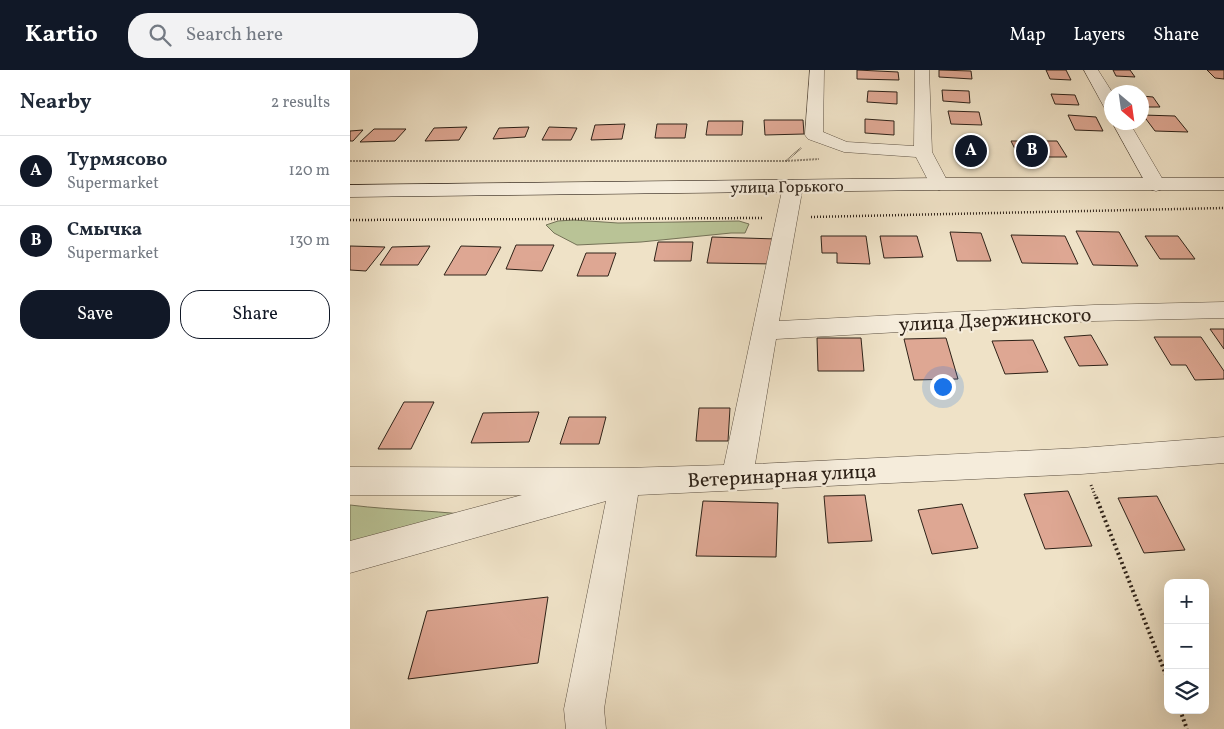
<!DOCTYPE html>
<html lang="en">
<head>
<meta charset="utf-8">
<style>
	:root { --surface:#fff; --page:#f2f2f3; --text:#1f2937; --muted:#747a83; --line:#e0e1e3; --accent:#111827 }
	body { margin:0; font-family:Vollkorn,serif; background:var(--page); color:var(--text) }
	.controls { position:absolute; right:15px; bottom:15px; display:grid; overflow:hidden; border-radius:10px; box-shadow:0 5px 20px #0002 }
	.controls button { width:45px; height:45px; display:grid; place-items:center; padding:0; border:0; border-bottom:1px solid var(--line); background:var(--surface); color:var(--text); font:25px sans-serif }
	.compass { position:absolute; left:754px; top:15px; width:45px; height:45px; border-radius:50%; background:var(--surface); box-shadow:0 5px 20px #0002; rotate:151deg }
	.you { position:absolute; left:592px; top:316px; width:18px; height:18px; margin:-12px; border:4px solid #fff; border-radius:50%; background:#1a73e8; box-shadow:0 0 0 8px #1a73e833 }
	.badge { display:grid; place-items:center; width:32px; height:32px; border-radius:50%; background:var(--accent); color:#fff; font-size:16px; font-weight:700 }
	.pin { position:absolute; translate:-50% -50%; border:2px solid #fff; box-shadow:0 1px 5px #0006 }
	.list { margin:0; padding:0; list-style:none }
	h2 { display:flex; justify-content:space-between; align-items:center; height:65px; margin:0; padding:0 20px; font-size:21px }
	h2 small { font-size:16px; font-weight:400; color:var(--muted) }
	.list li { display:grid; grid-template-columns:32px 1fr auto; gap:15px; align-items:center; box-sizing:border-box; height:70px; padding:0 20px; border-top:1px solid var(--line) }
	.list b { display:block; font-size:19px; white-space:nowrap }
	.list p { margin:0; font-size:16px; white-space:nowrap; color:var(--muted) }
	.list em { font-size:16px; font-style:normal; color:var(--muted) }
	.actions { display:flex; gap:10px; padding:15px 20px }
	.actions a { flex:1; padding:11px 0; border:1px solid var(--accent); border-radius:20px; text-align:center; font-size:18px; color:var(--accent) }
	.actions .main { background:var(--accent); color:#fff }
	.icon { flex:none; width:28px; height:28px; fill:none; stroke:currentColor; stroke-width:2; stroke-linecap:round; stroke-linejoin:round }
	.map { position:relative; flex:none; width:874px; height:659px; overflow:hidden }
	header { display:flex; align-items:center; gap:30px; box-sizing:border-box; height:70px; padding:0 25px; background:var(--accent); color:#fff }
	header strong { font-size:24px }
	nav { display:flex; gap:28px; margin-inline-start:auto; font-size:18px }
	.search { width:350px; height:45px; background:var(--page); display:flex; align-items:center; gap:12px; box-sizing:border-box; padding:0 18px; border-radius:20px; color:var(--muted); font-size:19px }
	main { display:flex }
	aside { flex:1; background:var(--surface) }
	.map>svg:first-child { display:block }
	.green { fill:#b9c396; stroke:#747257 }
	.building { fill:#dea793; stroke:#2e2218 }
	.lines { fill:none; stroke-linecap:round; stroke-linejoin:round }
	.street-casing { stroke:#5e5244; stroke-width:1 }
	.secondary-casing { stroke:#2e2218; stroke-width:1 }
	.path-far3 { stroke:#2e2218; stroke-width:2; stroke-dasharray:0.5 1; stroke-linecap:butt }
	.path-far2 { stroke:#2e2218; stroke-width:2.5; stroke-dasharray:1 2; stroke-linecap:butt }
	.path-far1 { stroke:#2e2218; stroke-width:3; stroke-dasharray:1 2.5; stroke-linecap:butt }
	.path { stroke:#2e2218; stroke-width:4; stroke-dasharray:2 3; stroke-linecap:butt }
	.street { fill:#f5ecdb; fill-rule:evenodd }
	.secondary { fill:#f5ecdb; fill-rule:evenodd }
	.labels { text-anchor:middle; stroke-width:4.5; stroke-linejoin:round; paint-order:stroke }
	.far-street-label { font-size:16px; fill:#2e2218; stroke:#f5ecdb }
	.street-label { font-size:20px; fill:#2e2218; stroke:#f5ecdb }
</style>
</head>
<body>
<header>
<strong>Kartio</strong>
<div class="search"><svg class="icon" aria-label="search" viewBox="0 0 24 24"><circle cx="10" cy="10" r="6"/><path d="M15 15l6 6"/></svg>Search here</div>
<nav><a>Map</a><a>Layers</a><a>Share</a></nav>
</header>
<main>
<aside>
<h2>Nearby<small>2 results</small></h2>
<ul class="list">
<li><span class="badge">A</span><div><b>Турмясово</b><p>Supermarket</p></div><em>120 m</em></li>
<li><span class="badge">B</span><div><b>Смычка</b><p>Supermarket</p></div><em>130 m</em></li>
</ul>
<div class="actions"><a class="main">Save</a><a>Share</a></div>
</aside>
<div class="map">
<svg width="874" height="659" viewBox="0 0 874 659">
	<rect width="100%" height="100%" fill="#efe2c7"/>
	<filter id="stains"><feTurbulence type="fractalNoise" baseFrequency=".004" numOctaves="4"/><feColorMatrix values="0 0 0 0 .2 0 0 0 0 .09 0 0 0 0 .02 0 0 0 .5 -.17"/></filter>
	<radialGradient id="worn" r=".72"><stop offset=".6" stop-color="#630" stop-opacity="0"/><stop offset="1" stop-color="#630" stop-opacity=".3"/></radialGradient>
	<g class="green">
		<polygon points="224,150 268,153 389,151 399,154 395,163 381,163 291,172 227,175 204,163 196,155 208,151"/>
		<path d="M0,435C47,441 94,440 141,448L0,484Z"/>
	</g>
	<g class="building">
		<polygon points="507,0 548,2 549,10 507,9"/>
		<polygon points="589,0 621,1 622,9 589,7"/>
		<polygon points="696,0 716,0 721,10 700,9"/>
		<polygon points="763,0 780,0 785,7 766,6"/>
		<polygon points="857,0 874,0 874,9 865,8"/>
		<polygon points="592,20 619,21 620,33 593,31"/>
		<polygon points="518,21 547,22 547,34 517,32"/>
		<polygon points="701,24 725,25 729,35 705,34"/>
		<polygon points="792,26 803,27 810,37 792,37"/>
		<polygon points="598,41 629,42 632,55 601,54"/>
		<polygon points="718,45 746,47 753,61 725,60"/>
		<polygon points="793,45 825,46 838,62 805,61"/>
		<polygon points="515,49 544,51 544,65 515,63"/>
		<polygon points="414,50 453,50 454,64 415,65"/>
		<polygon points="358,51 393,51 392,65 356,65"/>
		<polygon points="275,54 272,69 241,70 245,55"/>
		<polygon points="307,54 337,54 335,68 305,68"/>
		<polygon points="117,57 109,70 75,71 84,58"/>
		<polygon points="179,57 175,67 143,69 149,58"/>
		<polygon points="199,57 227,58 221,70 192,70"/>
		<polygon points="24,59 56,59 45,71 10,72"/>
		<polygon points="13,60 3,71 0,71 0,61"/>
		<polygon points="661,71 707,71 717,87 669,87"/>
		<polygon points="607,74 628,74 633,86 611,86"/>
		<polygon points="726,161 769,162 788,196 743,195"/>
		<polygon points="600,162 631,163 641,191 607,191"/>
		<polygon points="661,165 715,166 728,194 672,193"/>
		<polygon points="471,166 516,166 520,194 487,193 487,183 472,183"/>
		<polygon points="530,166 567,166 573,187 534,188"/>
		<polygon points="795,166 828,166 845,189 810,189"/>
		<polygon points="362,167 427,169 425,194 357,193"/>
		<polygon points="308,172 343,172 341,191 304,191"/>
		<polygon points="166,175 204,175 192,201 156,199"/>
		<polygon points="0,176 35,177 16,201 0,200"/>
		<polygon points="80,176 68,195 30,195 42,177"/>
		<polygon points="111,176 151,177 136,205 94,205"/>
		<polygon points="236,183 266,183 258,206 227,206"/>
		<polygon points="860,259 874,259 874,279"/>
		<polygon points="741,265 758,295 729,296 714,267"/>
		<polygon points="804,267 851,267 874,301 874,309 845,310 836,295 821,295"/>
		<polygon points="467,268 511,268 514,301 468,301"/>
		<polygon points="596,268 608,309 564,310 554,269"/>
		<polygon points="683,270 698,302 655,304 642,271"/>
		<polygon points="54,332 84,332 61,379 28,379"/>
		<polygon points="349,338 380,338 378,371 346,371"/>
		<polygon points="189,342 179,372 121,373 133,343"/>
		<polygon points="219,347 256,347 249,374 210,374"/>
		<polygon points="718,421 742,476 695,479 674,424"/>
		<polygon points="515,425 522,471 478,473 474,426"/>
		<polygon points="807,426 835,480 794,483 768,428"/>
		<polygon points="353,431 428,433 426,487 346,486"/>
		<polygon points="612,434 628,478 582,484 568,440"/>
		<polygon points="198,527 188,593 58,609 77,541"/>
	</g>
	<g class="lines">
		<defs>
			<g id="street">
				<polygon points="460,0 474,0 473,62 497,72 564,76 565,0 579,0 582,82 599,114 596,118 589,120 582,118 566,87 494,82 458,69 455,65"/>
				<polygon points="734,0 748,0 762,22 762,42 756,40 754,37"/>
				<polygon points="762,52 779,52 816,115 813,119 806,121 799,119"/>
				<polygon points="443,110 450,112 453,116 429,251 744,235 874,232 874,248 744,251 426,269 405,394 731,378 874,367 874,393 731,404 288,425 254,639 256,659 216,659 214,639 256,431 0,503 0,471 172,425 0,425 0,397 275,398 374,395 433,116 436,112"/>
			</g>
			<polygon id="secondary" points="589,108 874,108 874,120 589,120 0,127 0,115"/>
		</defs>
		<use href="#street" class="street-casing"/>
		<use href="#secondary" class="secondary-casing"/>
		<g class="path-far3">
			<polyline points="0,91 436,91 469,89"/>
			<polyline points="436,91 451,78"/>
		</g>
		<g class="path-far2">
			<polyline points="461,147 874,138"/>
			<polyline points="0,150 412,148"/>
		</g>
		<polyline class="path-far1" points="741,415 746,428"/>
		<g class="path">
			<polyline points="746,427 818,610"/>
			<polyline points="830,640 837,659"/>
		</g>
		<use href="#street" class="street"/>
		<use href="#secondary" class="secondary"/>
	</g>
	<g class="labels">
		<g class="far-street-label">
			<text transform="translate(437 116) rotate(-1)" y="6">улица Горького</text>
		</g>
		<g class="street-label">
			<text transform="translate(645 249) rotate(-3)" y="7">улица Дзержинского</text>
			<text transform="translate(432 405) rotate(-3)" y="7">Ветеринарная улица</text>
		</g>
	</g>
	<rect width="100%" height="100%" filter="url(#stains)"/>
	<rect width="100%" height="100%" fill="url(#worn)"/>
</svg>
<div class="controls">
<button>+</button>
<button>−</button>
<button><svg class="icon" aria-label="layers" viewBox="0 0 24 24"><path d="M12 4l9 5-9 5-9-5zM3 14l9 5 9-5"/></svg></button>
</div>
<svg class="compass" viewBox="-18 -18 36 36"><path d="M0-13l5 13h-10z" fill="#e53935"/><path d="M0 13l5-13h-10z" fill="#747a83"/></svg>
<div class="you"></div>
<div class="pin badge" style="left:621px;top:81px">A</div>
<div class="pin badge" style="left:682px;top:81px">B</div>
</div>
</main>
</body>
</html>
